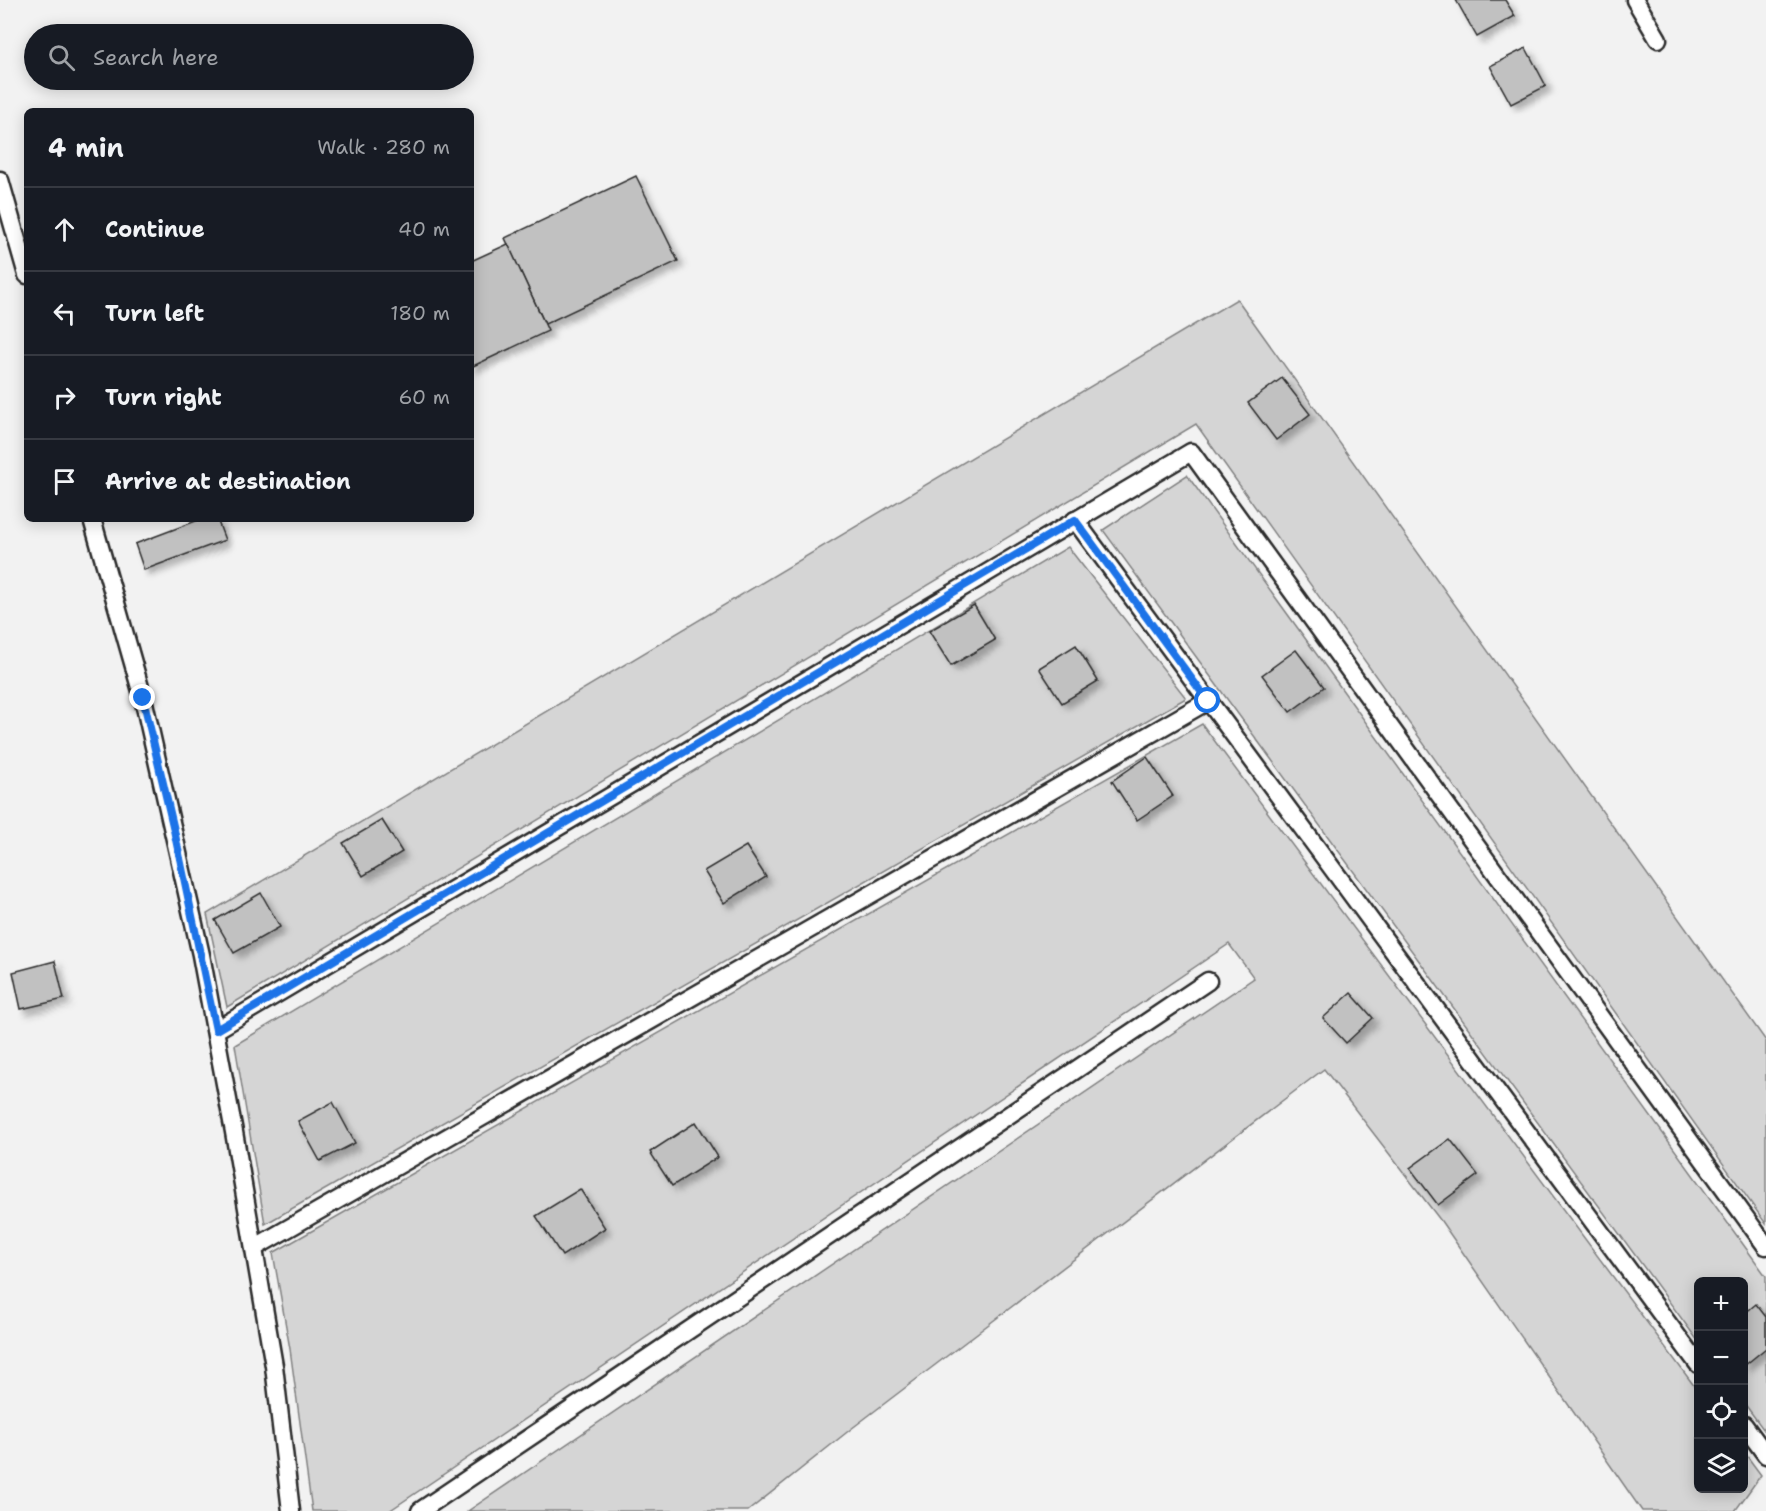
<!DOCTYPE html>
<html lang="en">
<head>
<meta charset="utf-8">
<style>
	:root { --surface:#171b24; --page:#20242c; --text:#f1f3f6; --muted:#9ea1a6; --line:#363941 }
	body { margin:0; font-family:"Shantell Sans",sans-serif; background:var(--page); color:var(--text) }
	.controls { position:absolute; right:18px; bottom:18px; display:grid; overflow:hidden; border-radius:9px; box-shadow:0 3px 15px #0003 }
	.controls button { width:54px; height:54px; display:grid; place-items:center; padding:0; border:0; border-bottom:2px solid var(--line); background:var(--surface); color:var(--text); font:30px sans-serif }
	.stop { position:absolute; width:18px; height:18px; margin:-14px; border:4px solid #1a73e8; border-radius:50%; background:#fff }
	.stop.end { background:#1a73e8; border-color:#fff; box-shadow:0 2px 6px #0008 }
	.list { margin:0; padding:0; list-style:none }
	h2 { display:flex; justify-content:space-between; align-items:center; height:78px; margin:0; padding:0 24px; font-size:26px }
	h2 small { font-size:20px; font-weight:400; color:var(--muted) }
	.list li { display:grid; grid-template-columns:39px 1fr auto; gap:18px; align-items:center; box-sizing:border-box; height:84px; padding:0 24px; border-top:2px solid var(--line) }
	.list b { display:block; font-size:22px; white-space:nowrap }
	.list em { font-size:20px; font-style:normal; color:var(--muted) }
	.icon { flex:none; width:33px; height:33px; fill:none; stroke:currentColor; stroke-width:2; stroke-linecap:round; stroke-linejoin:round }
	.map { position:relative; flex:none; width:1766px; height:1511px; overflow:hidden }
	.search { position:absolute; background:var(--surface); box-shadow:0 3px 15px #0003; left:24px; top:24px; width:450px; height:66px; display:flex; align-items:center; gap:15px; box-sizing:border-box; padding:0 21px; border-radius:33px; color:var(--muted); font-size:22px }
	.panel { position:absolute; background:var(--surface); box-shadow:0 3px 15px #0003; left:24px; top:108px; width:450px; height:414px; border-radius:9px }
	.map>svg:first-child { display:block }
	.green { fill:#d5d5d5; stroke:#808080; stroke-width:1.5 }
	.building { fill:#c1c1c1; stroke:#2b2b2b; stroke-width:1.5; filter:url(#shadow) }
	.lines { fill:none; stroke-linecap:round; stroke-linejoin:round }
	.lane-casing { stroke:#2b2b2b; stroke-width:21 }
	.lane { stroke:#fff; stroke-width:16 }
	.route { stroke:#1a73e8; stroke-width:8 }
</style>
</head>
<body>
<div class="map">
<svg width="1766" height="1511" viewBox="0 0 1766 1511">
	<defs>
		<filter id="shadow"><feDropShadow dx="5.5" dy="5.5" stdDeviation="3" flood-color="#0004"/></filter>
	</defs>
	<rect width="100%" height="100%" fill="#f2f2f2"/>
	<filter id="ink" filterUnits="userSpaceOnUse"><feTurbulence type="fractalNoise" baseFrequency=".0167" numOctaves="2"/><feDisplacementMap in="SourceGraphic" scale="12" xChannelSelector="R" yChannelSelector="G"/><feConvolveMatrix kernelMatrix="1 2 1 2 8 2 1 2 1" color-interpolation-filters="sRGB"/></filter>
	<g filter="url(#ink)">
		<g class="green">
			<polygon points="1237,299 1766,1041 1766,1224 1196,424 227,1007 207,914"/>
			<polygon points="1187,475 1766,1276 1766,1433 1744,1403 1744,1282 1698,1282 1698,1341 1103,530"/>
			<polygon points="1068,547 1186,698 265,1224 235,1045"/>
			<polygon points="1202,724 1698,1391 1698,1488 1744,1488 1744,1452 1761,1475 1735,1511 1642,1511 1441,1221 1324,1069 851,1429 748,1511 468,1511 1254,978 1229,944 389,1511 312,1511 290,1349 273,1253"/>
		</g>
		<g class="building">
			<polygon points="1456,0 1505,0 1515,16 1477,37"/>
			<polygon points="1526,48 1546,86 1511,104 1490,66"/>
			<polygon points="636,176 678,261 545,324 505,238"/>
			<polygon points="508,244 548,331 471,367 471,261"/>
			<polygon points="1282,378 1310,414 1276,440 1248,403"/>
			<polygon points="201,519 217,519 225,540 144,570 135,544"/>
			<polygon points="974,605 995,640 951,666 929,631"/>
			<polygon points="1076,645 1098,681 1062,703 1039,668"/>
			<polygon points="1296,650 1324,687 1290,712 1262,675"/>
			<polygon points="1147,757 1173,796 1137,820 1112,781"/>
			<polygon points="382,820 402,852 363,876 343,843"/>
			<polygon points="746,846 766,877 724,903 704,871"/>
			<polygon points="261,893 280,927 234,953 215,920"/>
			<polygon points="55,961 64,999 21,1009 13,972"/>
			<polygon points="1351,993 1373,1018 1346,1043 1323,1018"/>
			<polygon points="333,1102 355,1143 320,1161 298,1121"/>
			<polygon points="696,1122 718,1157 672,1186 650,1152"/>
			<polygon points="1450,1139 1478,1175 1438,1205 1410,1168"/>
			<polygon points="580,1189 605,1228 562,1256 536,1216"/>
			<polygon points="1756,1304 1766,1317 1766,1348 1744,1366 1744,1314"/>
		</g>
		<g class="lines">
			<defs>
				<g id="lane">
					<polyline points="1635,0 1658,39"/>
					<polyline points="0,180 27,275"/>
					<polyline points="92,519 143,698 201,955 234,1132 274,1366 291,1511"/>
					<polyline points="1075,520 1698,1364"/>
					<polyline points="216,1030 1191,452 1766,1246"/>
					<polyline points="254,1248 1208,701"/>
					<polyline points="1744,1425 1766,1455"/>
					<polyline points="420,1511 1208,981"/>
				</g>
			</defs>
			<use href="#lane" class="lane-casing"/>
			<use href="#lane" class="lane"/>
		</g>
	</g>
	<g class="lines" filter="url(#ink)">
		<polyline class="route" points="143,698 174,830 216,1030 1075,520 1208,701"/>
	</g>
</svg>
<div class="controls">
<button>+</button>
<button>−</button>
<button><svg class="icon" aria-label="locate" viewBox="0 0 24 24"><circle cx="12" cy="12" r="6"/><path d="M12 2v4M12 18v4M2 12h4M18 12h4"/></svg></button>
<button><svg class="icon" aria-label="layers" viewBox="0 0 24 24"><path d="M12 4l9 5-9 5-9-5zM3 14l9 5 9-5"/></svg></button>
</div>
<div class="stop" style="left:1208px;top:701px"></div>
<div class="stop end" style="left:143px;top:698px"></div>
<div class="search"><svg class="icon" aria-label="search" viewBox="0 0 24 24"><circle cx="10" cy="10" r="6"/><path d="M15 15l6 6"/></svg>Search here</div>
<section class="panel">
<h2>4 min<small>Walk · 280 m</small></h2>
<ul class="list">
<li><svg class="icon" aria-label="ahead" viewBox="0 0 24 24"><path d="M12 20V5M6 11l6-6 6 6"/></svg><div><b>Continue</b></div><em>40 m</em></li>
<li><svg class="icon" aria-label="left" viewBox="0 0 24 24"><path d="M17 20v-9H6M10 6l-5 5 5 5"/></svg><div><b>Turn left</b></div><em>180 m</em></li>
<li><svg class="icon" aria-label="right" viewBox="0 0 24 24"><path d="M7 20v-9h11M14 6l5 5-5 5"/></svg><div><b>Turn right</b></div><em>60 m</em></li>
<li><svg class="icon" aria-label="arrive" viewBox="0 0 24 24"><path d="M6 21V4h12l-3 4 3 4H6"/></svg><div><b>Arrive at destination</b></div></li>
</ul>
</section>
</div>
</body>
</html>
